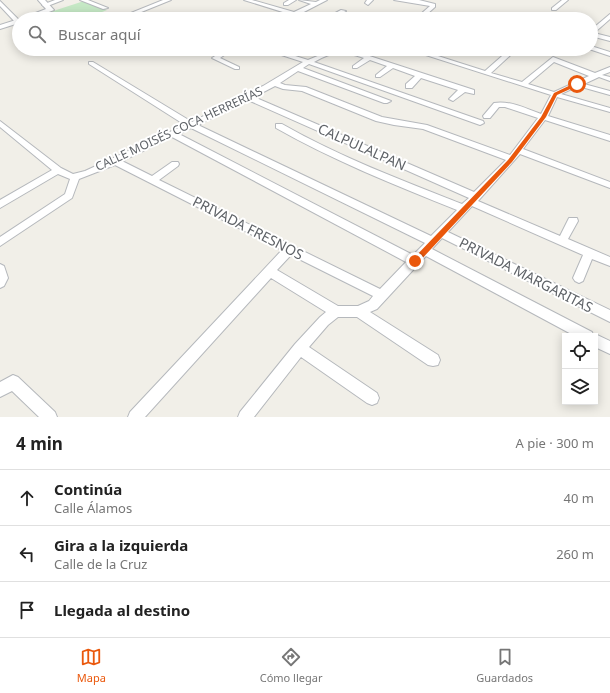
<!DOCTYPE html>
<html lang="es">
<head>
<meta charset="utf-8">
<style>
	:root { --surface:#fff; --page:#f2f2f2; --text:#222; --muted:#767676; --line:#e0e0e0; --accent:#ea580c }
	body { margin:0; font-family:"Noto Sans",sans-serif; background:var(--page); color:var(--text) }
	.controls { position:absolute; right:12px; bottom:12px; display:grid; overflow:hidden; border-radius:0px; box-shadow:0 2px 10px #0003 }
	.controls button { width:36px; height:36px; display:grid; place-items:center; padding:0; border:0; border-bottom:1px solid var(--line); background:var(--surface); color:var(--text); font:20px sans-serif }
	.stop { position:absolute; width:12px; height:12px; margin:-9px; border:3px solid #ea580c; border-radius:50%; background:#fff }
	.stop.end { background:#ea580c; border-color:#fff; box-shadow:0 1px 4px #0008 }
	.list { margin:0; padding:0; list-style:none }
	h2 { display:flex; justify-content:space-between; align-items:center; height:52px; margin:0; padding:0 16px; font-size:17px }
	h2 small { font-size:13px; font-weight:400; color:var(--muted) }
	.list li { display:grid; grid-template-columns:26px 1fr auto; gap:12px; align-items:center; box-sizing:border-box; height:56px; padding:0 16px; border-top:1px solid var(--line) }
	.list b { display:block; font-size:15px; white-space:nowrap }
	.list p { margin:0; font-size:13px; white-space:nowrap; color:var(--muted) }
	.list em { font-size:13px; font-style:normal; color:var(--muted) }
	.icon { flex:none; width:22px; height:22px; fill:none; stroke:currentColor; stroke-width:2; stroke-linecap:round; stroke-linejoin:round }
	.map { position:relative; flex:none; width:610px; height:417px; overflow:hidden }
	.search { position:absolute; background:var(--surface); box-shadow:0 2px 10px #0003; left:12px; right:12px; top:12px; height:44px; display:flex; align-items:center; gap:10px; box-sizing:border-box; padding:0 14px; border-radius:22px; color:var(--muted); font-size:15px }
	.sheet { height:220px; background:var(--surface) }
	nav { display:flex; justify-content:space-around; align-items:center; box-sizing:border-box; height:56px; border-top:1px solid var(--line); background:var(--surface); font-size:11px; color:var(--muted) }
	nav a { display:grid; justify-items:center; gap:2px }
	nav .on { color:var(--accent) }
	.map>svg:first-child { display:block }
	.green { fill:#c5e8c5 }
	.lines { fill:none; stroke-linecap:round; stroke-linejoin:round }
	.minor-casing { stroke:#b5b8bc; stroke-width:2 }
	.tertiary-casing { stroke:#b5b8bc; stroke-width:2 }
	.minor { fill:#fff; fill-rule:evenodd }
	.tertiary { fill:#fff; fill-rule:evenodd }
	.route { fill:#ea580c }
	.labels { text-anchor:middle; stroke-width:4; stroke-linejoin:round; paint-order:stroke }
	.far-street-label { font-size:12px; fill:#5f6368; stroke:#fff }
	.street-label { font-size:14px; fill:#5f6368; stroke:#fff }
</style>
</head>
<body>
<div class="map">
<svg width="610" height="417" viewBox="0 0 610 417">
	<rect width="100%" height="100%" fill="#f1efe8"/>
	<polygon class="green" points="84,1 107,10 85,19 48,19 41,15"/>
	<g class="lines">
		<defs>
			<g id="minor">
				<polygon points="55,0 63,0 45,7 42,5"/>
				<polygon points="80,0 88,0 108,8 103,9"/>
				<polygon points="163,0 171,0 124,19 116,19"/>
				<polygon points="244,0 252,0 294,12 311,4 299,0 316,2 320,0 327,0 300,14 314,19 305,19"/>
				<polygon points="289,0 296,0 288,5 284,5 284,3"/>
				<polygon points="367,0 373,0 368,5 365,3"/>
				<polygon points="394,0 419,0 435,4 435,7 426,15 438,19 415,19 430,6"/>
				<polygon points="562,0 568,0 556,10 552,10 552,8"/>
				<polygon points="0,1 19,20 19,22 15,22 0,6"/>
				<polygon points="341,10 346,11 331,19 324,19"/>
				<polygon points="610,14 610,19 594,33 610,37 610,41 591,36 591,30"/>
				<polygon points="566,16 568,17 568,19 561,19"/>
				<polygon points="591,46 610,52 610,56 589,49 591,49"/>
				<polygon points="226,49 233,49 220,58 239,67 239,69 235,69 212,58"/>
				<path d="M263,49H273L308,60L332,50L348,49L474,90V94L465,92L453,101L449,99L458,90L421,78L412,88H406V84L415,76L393,68L380,77H376V75L387,66L370,60L357,68H353V66L364,58C341,51 336,50 314,62L483,121L484,123L480,125L309,64L303,68L391,101L387,103H384L298,71L280,83L285,85L306,87L382,117L427,125L510,155L538,118L505,107H499L490,118H484L483,116L494,103C509,100 527,109 541,114L551,95L407,49H416L485,71L510,49H517L491,73L522,82L553,57L595,73L610,67V72L602,75L610,77V81L599,77L584,84L610,91V95L578,86L561,94L610,108V112L557,97L548,116L610,135V141L545,120L523,149L610,182V188L520,154L478,201L560,236L569,218H577L578,221L568,239L610,257V266L592,259L583,281L579,283L575,281L573,278L583,255L472,206L448,232L610,310V322L442,238L432,249L592,332L593,335L595,334L610,341V354L595,347V336H575L426,256L377,309L370,312L438,355L440,360L438,365L433,366L428,365L357,317H338L328,325L309,347L377,393L379,398L377,403L372,405L367,403L301,357L254,417H238L240,412L295,344L320,317L326,312L271,278L145,417H128L130,412L282,250L115,165L79,179L72,198L0,246V237L65,194L70,179L58,174L0,208V200L52,170L0,127V121L61,168L73,174L85,171L185,125L89,64V62H93L192,122L263,86L303,62ZM554,62L589,76L554,92L528,84ZM275,86L283,89L302,91L376,121L394,125L423,129L506,160L474,192L254,97ZM248,100L469,198L462,204C401,180 340,157 282,124H276V128C334,161 395,185 457,210L431,236L198,125ZM191,128L425,243L413,255L179,134ZM172,137L406,262L380,289L159,180L178,166L179,164L178,162H172L152,176L122,161ZM291,255L373,296L369,301L358,306H338L277,270Z"/>
				<polygon points="0,264 4,266 8,278 4,286 0,288"/>
				<polygon points="13,375 18,377 55,412 57,417 39,417 12,391 0,397 0,382"/>
			</g>
			<g id="tertiary">
				<polygon points="38,0 45,0 54,10 31,19 20,19 46,9"/>
				<polygon points="19,19 19,23 0,29 0,25"/>
			</g>
		</defs>
		<use href="#minor" class="minor-casing"/>
		<use href="#tertiary" class="tertiary-casing"/>
		<use href="#minor" class="minor"/>
		<use href="#tertiary" class="tertiary"/>
	</g>
	<polygon class="route" points="577,82 579,85 557,95 546,117 512,162 418,263 413,263 413,259 508,160 541,117 554,93"/>
	<g class="labels">
		<g class="far-street-label">
			<text transform="translate(179 129) rotate(-25)" y="4">CALLE MOISÉS COCA HERRERÍAS</text>
		</g>
		<g class="street-label">
			<text transform="translate(362 147) rotate(24)" y="5">CALPULALPAN</text>
			<text transform="translate(248 228) rotate(27)" y="5">PRIVADA FRESNOS</text>
			<text transform="translate(526 275) rotate(27)" y="5">PRIVADA MARGARITAS</text>
		</g>
	</g>
</svg>
<div class="controls">
<button><svg class="icon" aria-label="locate" viewBox="0 0 24 24"><circle cx="12" cy="12" r="6"/><path d="M12 2v4M12 18v4M2 12h4M18 12h4"/></svg></button>
<button><svg class="icon" aria-label="layers" viewBox="0 0 24 24"><path d="M12 4l9 5-9 5-9-5zM3 14l9 5 9-5"/></svg></button>
</div>
<div class="stop" style="left:577px;top:84px"></div>
<div class="stop end" style="left:415px;top:261px"></div>
<div class="search"><svg class="icon" aria-label="search" viewBox="0 0 24 24"><circle cx="10" cy="10" r="6"/><path d="M15 15l6 6"/></svg>Buscar aquí</div>
</div>
<section class="sheet">
<h2>4 min<small>A pie · 300 m</small></h2>
<ul class="list">
<li><svg class="icon" aria-label="ahead" viewBox="0 0 24 24"><path d="M12 20V5M6 11l6-6 6 6"/></svg><div><b>Continúa</b><p>Calle Álamos</p></div><em>40 m</em></li>
<li><svg class="icon" aria-label="left" viewBox="0 0 24 24"><path d="M17 20v-9H6M10 6l-5 5 5 5"/></svg><div><b>Gira a la izquierda</b><p>Calle de la Cruz</p></div><em>260 m</em></li>
<li><svg class="icon" aria-label="arrive" viewBox="0 0 24 24"><path d="M6 21V4h12l-3 4 3 4H6"/></svg><div><b>Llegada al destino</b></div></li>
</ul>
</section>
<nav>
<a class="on"><svg class="icon" aria-label="map" viewBox="0 0 24 24"><path d="M3 6l6-2 6 2 6-2v14l-6 2-6-2-6 2zM9 4v14M15 6v14"/></svg>Mapa</a>
<a><svg class="icon" aria-label="directions" viewBox="0 0 24 24"><path d="M12 3l9 9-9 9-9-9zM9 14v-3h6M13 9l2 2-2 2"/></svg>Cómo llegar</a>
<a><svg class="icon" aria-label="saved" viewBox="0 0 24 24"><path d="M7 4h10v16l-5-4-5 4z"/></svg>Guardados</a>
</nav>
</body>
</html>
